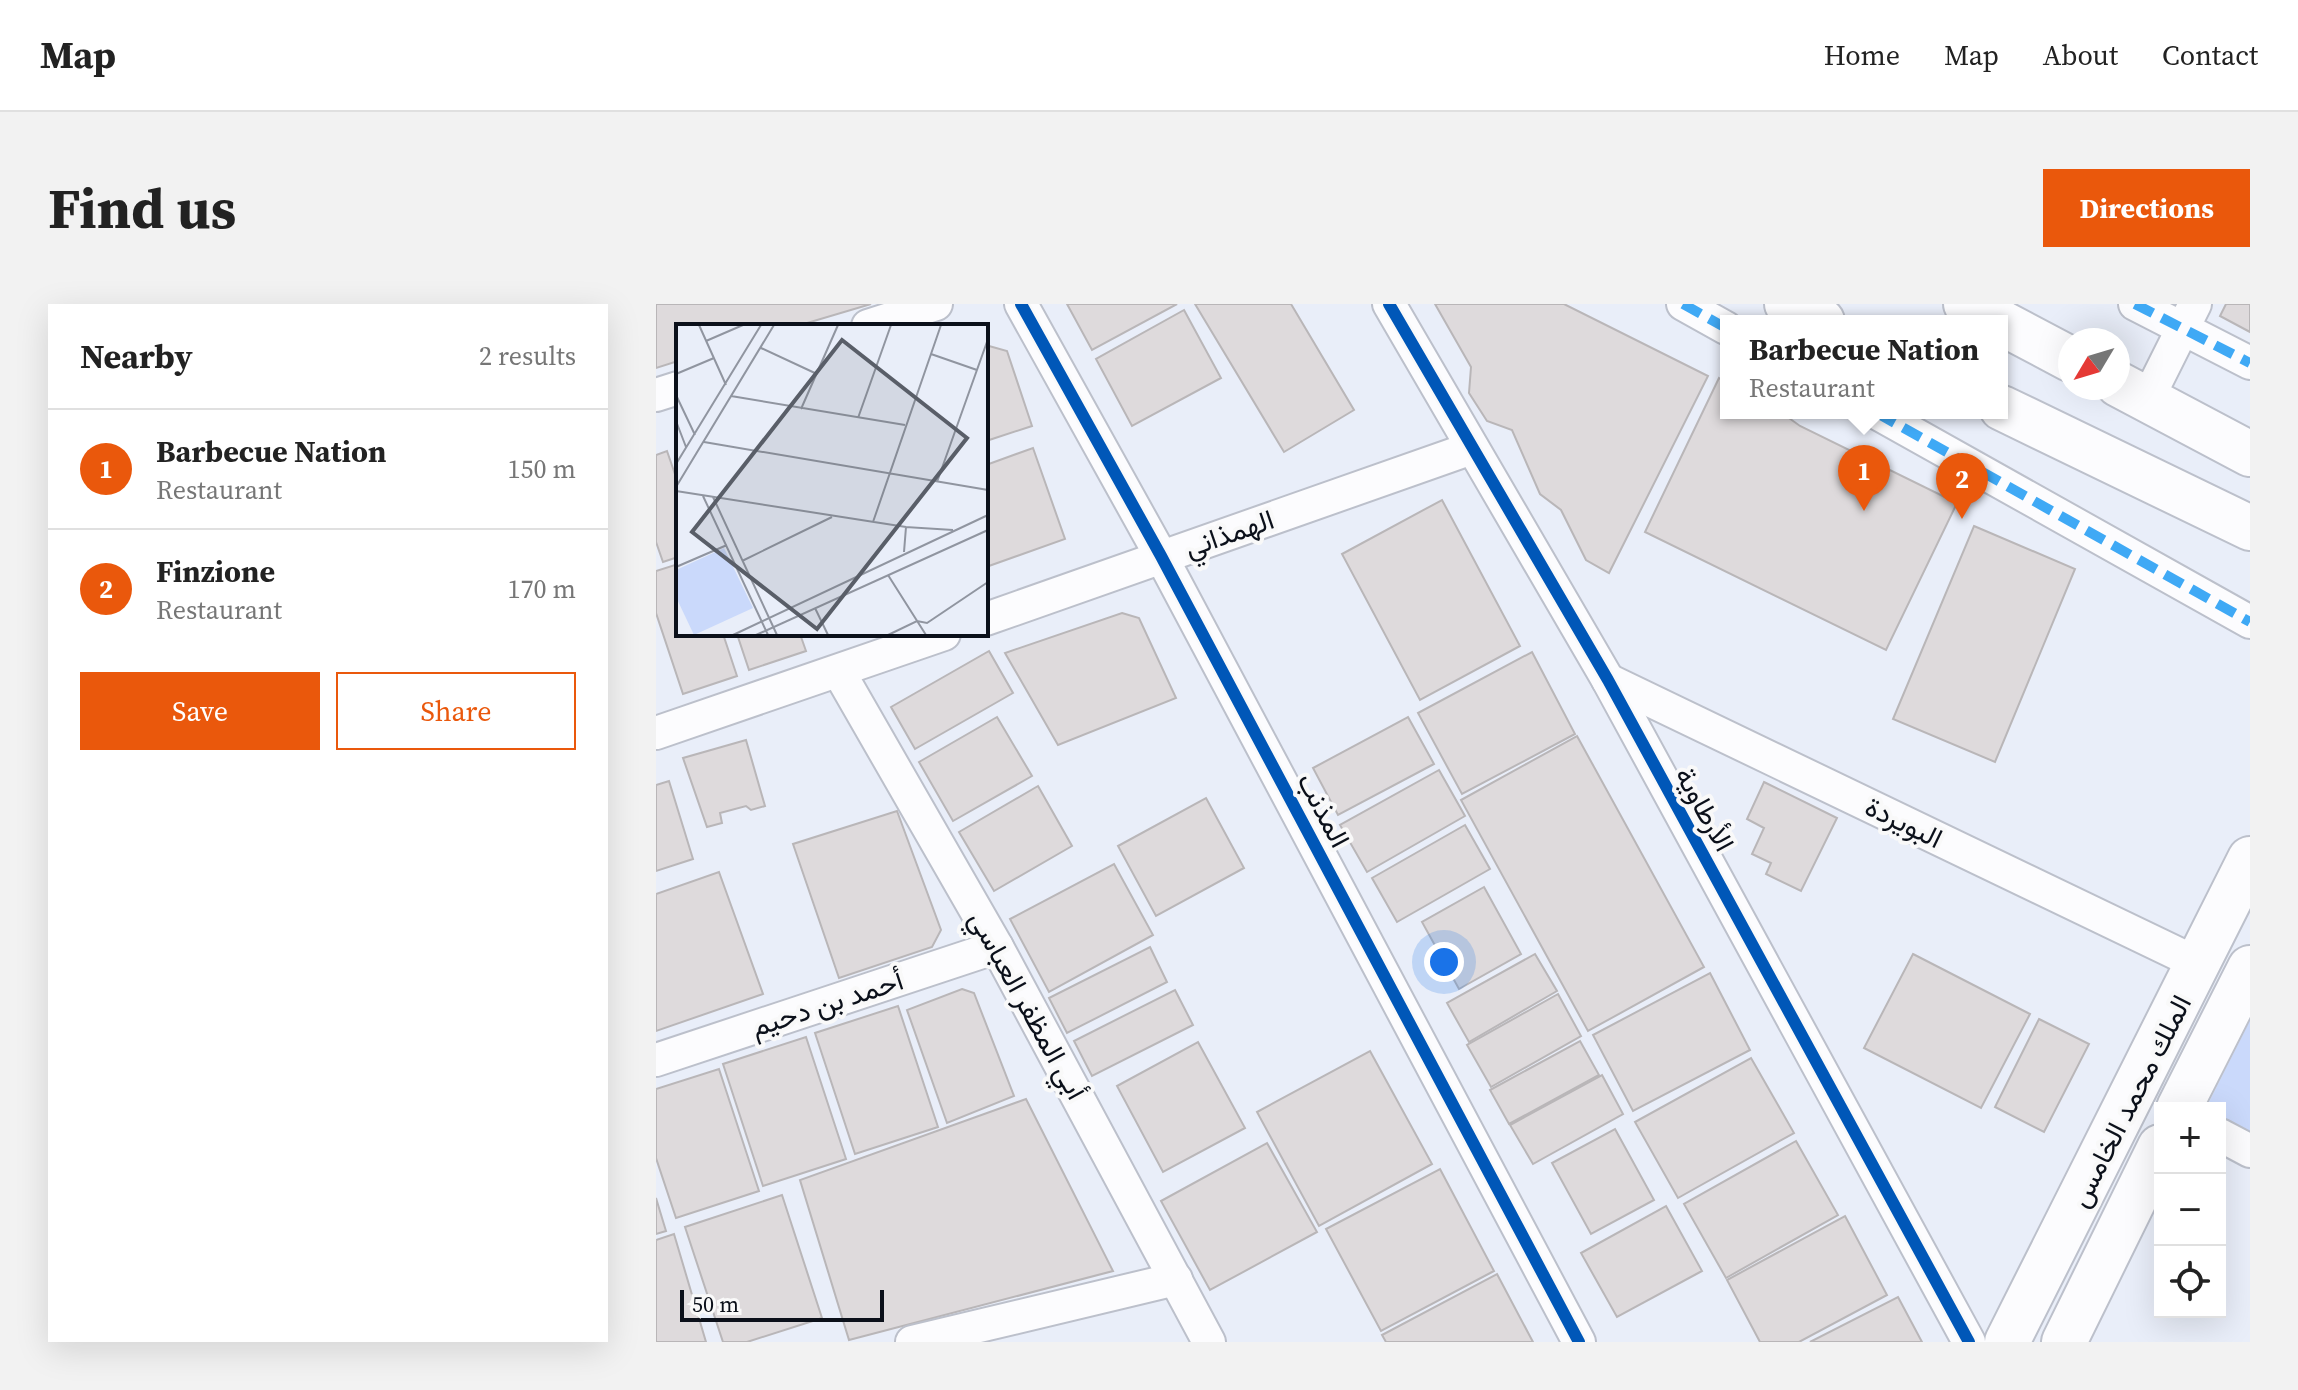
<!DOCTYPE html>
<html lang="en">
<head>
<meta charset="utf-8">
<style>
	:root { --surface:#fff; --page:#f2f2f2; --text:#222; --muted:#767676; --line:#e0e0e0; --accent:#ea580c }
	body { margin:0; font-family:"Source Serif 4",Vazirmatn,serif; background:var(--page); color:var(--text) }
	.controls { position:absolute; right:24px; bottom:24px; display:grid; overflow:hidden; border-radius:0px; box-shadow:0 8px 32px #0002 }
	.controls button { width:72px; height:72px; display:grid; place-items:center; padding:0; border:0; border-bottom:2px solid var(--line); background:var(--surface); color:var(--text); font:40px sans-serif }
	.compass { position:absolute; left:1402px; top:24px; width:72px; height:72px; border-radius:50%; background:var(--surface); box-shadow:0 8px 32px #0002; rotate:232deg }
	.scale { position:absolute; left:24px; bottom:20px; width:204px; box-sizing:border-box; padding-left:8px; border:4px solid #0b101a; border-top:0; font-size:22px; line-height:28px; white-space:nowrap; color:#0b101a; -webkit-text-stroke:6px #f9f9f9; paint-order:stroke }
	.you { position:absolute; left:788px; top:658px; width:28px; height:28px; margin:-20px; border:6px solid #fff; border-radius:50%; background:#1a73e8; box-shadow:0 0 0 12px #1a73e833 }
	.badge { display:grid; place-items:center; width:52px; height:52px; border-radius:50%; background:var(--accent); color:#fff; font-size:26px; font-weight:700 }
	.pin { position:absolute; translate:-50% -66px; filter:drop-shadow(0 2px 4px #0008) }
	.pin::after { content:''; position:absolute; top:42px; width:28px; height:24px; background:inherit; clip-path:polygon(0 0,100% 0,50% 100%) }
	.popup { position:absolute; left:1064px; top:11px; width:288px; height:104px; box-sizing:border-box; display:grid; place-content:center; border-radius:0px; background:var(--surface); filter:drop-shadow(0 2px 6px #0005); font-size:26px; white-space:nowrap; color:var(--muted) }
	.popup b { font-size:30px; color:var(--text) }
	.popup::after { content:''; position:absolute; left:50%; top:100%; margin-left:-16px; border:16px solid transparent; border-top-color:var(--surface) }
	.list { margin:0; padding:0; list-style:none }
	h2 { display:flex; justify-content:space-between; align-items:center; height:104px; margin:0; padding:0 32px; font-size:34px }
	h2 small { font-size:26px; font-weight:400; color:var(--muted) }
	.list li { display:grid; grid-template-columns:52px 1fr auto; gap:24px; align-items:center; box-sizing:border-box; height:120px; padding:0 32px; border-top:2px solid var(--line) }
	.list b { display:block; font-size:30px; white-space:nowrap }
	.list p { margin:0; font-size:26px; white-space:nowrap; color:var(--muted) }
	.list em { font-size:26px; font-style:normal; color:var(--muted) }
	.actions { display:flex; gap:16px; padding:24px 32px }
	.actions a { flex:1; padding:18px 0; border:2px solid var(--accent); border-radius:0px; text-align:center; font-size:28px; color:var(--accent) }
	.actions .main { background:var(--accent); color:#fff }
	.icon { flex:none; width:44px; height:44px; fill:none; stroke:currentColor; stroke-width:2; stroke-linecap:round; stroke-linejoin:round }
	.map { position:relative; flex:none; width:1594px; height:1038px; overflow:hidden; border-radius:0px }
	header { display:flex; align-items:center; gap:48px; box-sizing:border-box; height:112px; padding:0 40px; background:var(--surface); border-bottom:2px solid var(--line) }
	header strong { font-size:38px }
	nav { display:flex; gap:44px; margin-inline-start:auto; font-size:28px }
	.intro { display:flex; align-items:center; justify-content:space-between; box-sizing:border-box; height:192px; padding:0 48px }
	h1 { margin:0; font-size:56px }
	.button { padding:20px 36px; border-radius:0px; background:var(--accent); color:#fff; font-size:28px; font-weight:700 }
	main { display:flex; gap:48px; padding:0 48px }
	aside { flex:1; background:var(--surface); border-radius:0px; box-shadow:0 8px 32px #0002 }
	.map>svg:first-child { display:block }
	.green { fill:#cad9fb }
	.building { fill:#dedadc; stroke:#b9b6b8; stroke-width:2 }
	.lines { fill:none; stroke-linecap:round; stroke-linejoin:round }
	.street-casing { stroke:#bcc0cb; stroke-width:36 }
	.secondary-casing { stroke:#bcc0cb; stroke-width:48 }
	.street { stroke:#fcfcfe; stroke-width:32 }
	.secondary { stroke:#fcfcfe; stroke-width:44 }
	.quiet { stroke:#3fa9f5; stroke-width:10; stroke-dasharray:20 10; stroke-linecap:butt }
	.cycleway-casing { stroke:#f9f9f9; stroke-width:17 }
	.cycleway { stroke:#0057b8; stroke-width:12 }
	.labels { text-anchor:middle; stroke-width:8; stroke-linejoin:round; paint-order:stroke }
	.street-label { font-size:28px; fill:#0b101a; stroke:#f9f9f9 }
	.inset-road { fill:none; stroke:#9095a0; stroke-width:2 }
	.view { fill:#595e68; fill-opacity:0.15; stroke:#595e68; stroke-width:4 }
	.inset-edge { fill:none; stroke:#0b101a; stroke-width:4 }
</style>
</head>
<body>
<header>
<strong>Map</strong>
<nav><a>Home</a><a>Map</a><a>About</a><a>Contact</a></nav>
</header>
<div class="intro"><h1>Find us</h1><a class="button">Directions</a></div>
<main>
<aside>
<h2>Nearby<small>2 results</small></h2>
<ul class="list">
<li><span class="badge">1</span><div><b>Barbecue Nation</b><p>Restaurant</p></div><em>150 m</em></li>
<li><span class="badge">2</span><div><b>Finzione</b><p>Restaurant</p></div><em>170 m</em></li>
</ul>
<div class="actions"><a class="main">Save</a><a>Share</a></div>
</aside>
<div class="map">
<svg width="1594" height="1038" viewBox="0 0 1594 1038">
	<rect width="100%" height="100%" fill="#e9eef9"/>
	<polygon class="green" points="1594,716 1594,834 1564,819 1564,804 1550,804"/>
	<g class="building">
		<polygon points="0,0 215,0 141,22 22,22 22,57 0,64"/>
		<polygon points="411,0 521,0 436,46"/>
		<polygon points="539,0 635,0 698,106 628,148"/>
		<polygon points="779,0 908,0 1052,72 953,269 930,256 905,206 884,190 856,126 831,117 813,89 815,63"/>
		<polygon points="1570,0 1594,0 1594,28 1564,12"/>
		<polygon points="528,6 565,74 476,122 440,55"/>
		<polygon points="333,42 351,47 376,122 330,137 330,43"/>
		<polygon points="1063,74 1070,78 1070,109 1126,109 1144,122 1301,199 1230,346 989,228"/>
		<polygon points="377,144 409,235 330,263 330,161"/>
		<polygon points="11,147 22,179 22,253 7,258 0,238 0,151"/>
		<polygon points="786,196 864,342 764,396 686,250"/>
		<polygon points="1318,222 1419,265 1339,458 1237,415"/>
		<polygon points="22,260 22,330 67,330 81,372 27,390 0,309 0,267"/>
		<polygon points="466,309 483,314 520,394 402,441 349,349"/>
		<polygon points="81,330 144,330 150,347 93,366"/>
		<polygon points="333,347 357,389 259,445 235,403"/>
		<polygon points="876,348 919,430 806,490 762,409"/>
		<polygon points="341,413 376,472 297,517 263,458"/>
		<polygon points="752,413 778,460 682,511 657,464"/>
		<polygon points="921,432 1048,663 932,727 805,496"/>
		<polygon points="90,436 109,502 95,506 90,502 64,509 66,519 51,523 27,454"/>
		<polygon points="783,466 809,512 711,568 684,521"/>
		<polygon points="13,477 37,555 0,567 0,481"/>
		<polygon points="1108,478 1181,514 1145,587 1110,570 1115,559 1096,550 1108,524 1091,515"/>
		<polygon points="382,482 416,542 338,587 303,528"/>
		<polygon points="550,494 588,564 500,612 462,542"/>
		<polygon points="241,507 285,626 276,643 183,674 137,540"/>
		<polygon points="809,521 834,565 741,618 716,574"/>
		<polygon points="458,560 497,631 393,688 354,615"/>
		<polygon points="63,568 107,690 0,727 0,590"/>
		<polygon points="828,583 865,650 803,685 766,618"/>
		<polygon points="494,643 511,678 411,729 393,694"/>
		<polygon points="879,650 901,687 813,738 791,699"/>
		<polygon points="1257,650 1374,710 1325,804 1208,744"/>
		<polygon points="1054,669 1094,746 977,807 937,731"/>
		<polygon points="306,685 318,689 358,792 291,819 251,706"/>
		<polygon points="519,686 537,721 436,772 418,737"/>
		<polygon points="902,690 925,732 835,783 811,741"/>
		<polygon points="242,702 282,823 199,850 159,729"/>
		<polygon points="1383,715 1433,740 1388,828 1339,803"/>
		<polygon points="150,733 190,855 107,882 67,760"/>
		<polygon points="924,737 943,771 853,820 834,786"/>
		<polygon points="542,738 589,824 507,868 461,782"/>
		<polygon points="714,747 776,860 663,922 601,808"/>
		<polygon points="1095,754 1138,829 1022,894 979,818"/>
		<polygon points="63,765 103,887 20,914 0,854 0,785"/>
		<polygon points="946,771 967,810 877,860 854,821"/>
		<polygon points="370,795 457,967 193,1036 144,876"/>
		<polygon points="959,825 998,896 935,930 896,859"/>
		<polygon points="1140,837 1182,911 1070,974 1028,900"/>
		<polygon points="611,839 661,928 554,986 505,897"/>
		<polygon points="784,865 838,967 725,1027 670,925"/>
		<polygon points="126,891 166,1014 91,1038 67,1038 29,923"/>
		<polygon points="0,894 10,927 0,930"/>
		<polygon points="1010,902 1046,967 961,1013 925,949"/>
		<polygon points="1189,912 1231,991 1143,1038 1104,1038 1071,976"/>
		<polygon points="18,930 50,1038 0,1038 0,936"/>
		<polygon points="841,970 877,1038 730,1038 726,1031"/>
		<polygon points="1242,993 1266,1038 1154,1038"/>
	</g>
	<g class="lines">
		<defs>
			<g id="street">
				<polyline points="365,0 505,252 923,1038"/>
				<polyline points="733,0 952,376 1313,1038"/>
				<polyline points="1027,0 1070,24"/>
				<polyline points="1479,0 1594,59"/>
				<polyline points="212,22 280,0"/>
				<polyline points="0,91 22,84"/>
				<polyline points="1491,96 1539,0"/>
				<polyline points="1221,109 1594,318"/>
				<polyline points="330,315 816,144"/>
				<polyline points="183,368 341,643 553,1038"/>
				<polyline points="952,376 1543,660"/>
				<polyline points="0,429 288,330"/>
				<polyline points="0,756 341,643"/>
				<polyline points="1564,831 1594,847"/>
				<polyline points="256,1038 520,975"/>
			</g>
			<g id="secondary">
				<polyline points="1131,0 1166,17"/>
				<polyline points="1310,0 1343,17"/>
				<polyline points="1346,19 1414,55"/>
				<polyline points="1462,80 1594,150"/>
				<polyline points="1346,104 1594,224"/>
				<polyline points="1523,804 1594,664"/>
				<polyline points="1351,1038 1594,555"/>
				<polyline points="1408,1038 1504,843"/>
			</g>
		</defs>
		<use href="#street" class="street-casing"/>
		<use href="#secondary" class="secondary-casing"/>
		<use href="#street" class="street"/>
		<use href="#secondary" class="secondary"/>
		<g class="quiet">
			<polyline points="1027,0 1070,24"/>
			<polyline points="1479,0 1594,59"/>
			<polyline points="1221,109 1594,318"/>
		</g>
		<defs>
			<g id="cycleway">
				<polyline points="365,0 505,252 923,1038"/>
				<polyline points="733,0 952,376 1313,1038"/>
			</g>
		</defs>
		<use href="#cycleway" class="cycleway-casing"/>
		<use href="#cycleway" class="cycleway"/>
	</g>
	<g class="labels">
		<g class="street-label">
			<text transform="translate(573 229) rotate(-19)" y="10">الهمذاني</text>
			<text transform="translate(1049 505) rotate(61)" y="10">الأرطاوية</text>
			<text transform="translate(668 506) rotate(62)" y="10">المذنب</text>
			<text transform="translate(1248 518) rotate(26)" y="10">البويردة</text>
			<text transform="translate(171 699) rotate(-18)" y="10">أحمد بن دحيم</text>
			<text transform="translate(372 701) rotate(61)" y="10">أبي المظفر العباسي</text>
			<text transform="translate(1474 797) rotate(-63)" y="10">الملك محمد الخامس</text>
		</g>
	</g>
	<g transform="translate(20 20)">
		<rect width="312" height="312" fill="#e9eef9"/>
		<path d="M48,224L77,284L18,311L0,273V246Z" fill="#cad9fb"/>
		<path class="inset-road" d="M23,1L50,61M30,17L67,1M85,24L141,50M255,30L301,46M0,50L38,34M0,71L19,111M55,72L229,101M125,85L162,1M182,94L215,1M0,97L10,123M28,118L312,166M0,140L85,1M261,158L312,15M0,163L98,1M0,167L230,203M27,172L92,311M37,173L101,311M197,198L265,1M228,228L230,203L277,206M66,237L156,193M0,243L51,221M212,251L250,311M139,284L152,311M57,311L312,191M80,311L312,206M212,311L241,297L251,299L312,258"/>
		<path class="view" d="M166,16L291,114L141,305L16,208Z"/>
		<rect width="312" height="312" class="inset-edge"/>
	</g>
</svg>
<div class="controls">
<button>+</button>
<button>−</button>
<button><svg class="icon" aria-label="locate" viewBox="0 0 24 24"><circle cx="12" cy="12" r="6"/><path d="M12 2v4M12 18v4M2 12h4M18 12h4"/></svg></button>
</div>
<svg class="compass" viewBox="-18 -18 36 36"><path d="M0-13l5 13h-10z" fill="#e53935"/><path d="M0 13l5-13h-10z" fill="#767676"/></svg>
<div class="scale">50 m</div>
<div class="you"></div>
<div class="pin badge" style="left:1208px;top:207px">1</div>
<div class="popup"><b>Barbecue Nation</b>Restaurant</div>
<div class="pin badge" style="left:1306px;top:215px">2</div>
</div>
</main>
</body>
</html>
